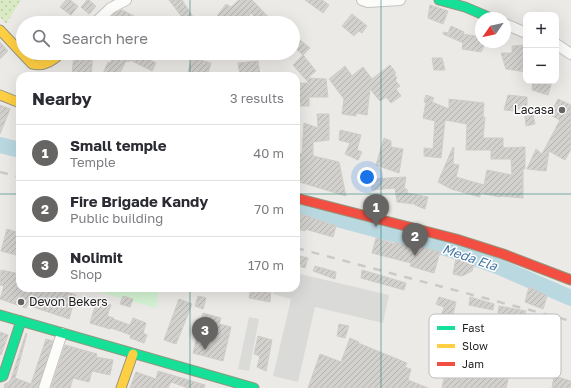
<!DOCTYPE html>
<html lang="en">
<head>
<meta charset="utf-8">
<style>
	:root { --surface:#fff; --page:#f7f7f7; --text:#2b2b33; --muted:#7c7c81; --line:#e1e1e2; --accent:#666564 }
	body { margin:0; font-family:"Golos Text",sans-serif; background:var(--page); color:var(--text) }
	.controls { position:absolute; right:12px; top:12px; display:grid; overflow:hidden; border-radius:8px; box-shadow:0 4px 16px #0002 }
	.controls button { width:36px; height:36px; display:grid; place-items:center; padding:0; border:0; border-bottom:1px solid var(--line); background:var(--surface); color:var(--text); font:20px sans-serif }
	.compass { position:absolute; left:475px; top:12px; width:36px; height:36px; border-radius:50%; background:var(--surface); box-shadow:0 4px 16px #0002; rotate:236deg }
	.you { position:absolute; left:367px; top:177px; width:14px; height:14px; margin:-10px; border:3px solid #fff; border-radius:50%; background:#1a73e8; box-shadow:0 0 0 6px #1a73e833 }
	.badge { display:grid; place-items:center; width:26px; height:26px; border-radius:50%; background:var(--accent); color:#fff; font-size:13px; font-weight:700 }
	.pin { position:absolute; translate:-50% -33px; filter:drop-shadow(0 1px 2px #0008) }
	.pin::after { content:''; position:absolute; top:21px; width:14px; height:12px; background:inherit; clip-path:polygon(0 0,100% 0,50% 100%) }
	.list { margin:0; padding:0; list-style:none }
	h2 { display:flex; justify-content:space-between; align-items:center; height:52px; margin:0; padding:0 16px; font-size:17px }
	h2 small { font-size:13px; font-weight:400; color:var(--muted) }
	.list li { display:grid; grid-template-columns:26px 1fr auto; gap:12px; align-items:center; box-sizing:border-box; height:56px; padding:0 16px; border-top:1px solid var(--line) }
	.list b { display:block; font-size:15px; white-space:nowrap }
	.list p { margin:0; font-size:13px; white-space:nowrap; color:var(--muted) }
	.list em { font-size:13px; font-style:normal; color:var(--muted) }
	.icon { flex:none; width:22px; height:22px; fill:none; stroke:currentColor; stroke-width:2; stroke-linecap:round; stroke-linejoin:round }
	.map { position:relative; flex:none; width:571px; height:388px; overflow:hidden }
	.search { position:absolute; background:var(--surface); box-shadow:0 4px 16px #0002; left:16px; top:16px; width:284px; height:44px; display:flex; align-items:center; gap:10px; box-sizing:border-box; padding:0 14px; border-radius:22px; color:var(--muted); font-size:15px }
	.panel { position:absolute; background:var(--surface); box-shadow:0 4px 16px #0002; left:16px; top:72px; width:284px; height:220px; border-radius:12px }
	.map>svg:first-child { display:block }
	.religious { fill:#dadad8 }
	.grass { fill:url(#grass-dots) }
	.park { fill:#d4f3d4 }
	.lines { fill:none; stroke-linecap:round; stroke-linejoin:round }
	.river { stroke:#bad8e0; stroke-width:16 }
	.building { fill:url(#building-hatch); stroke:#d0ccc8 }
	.street-casing { stroke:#c5c4c3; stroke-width:12 }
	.fast-casing { stroke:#95967e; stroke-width:11 }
	.slow-casing { stroke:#95967e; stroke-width:11 }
	.jam-casing { stroke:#95967e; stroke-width:11 }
	.street { stroke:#fcfcfb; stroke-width:10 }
	.fast { stroke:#16e098; stroke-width:9 }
	.slow { stroke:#ffcf43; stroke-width:9 }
	.jam { stroke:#f24e42; stroke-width:9 }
	.rail { stroke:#cacac9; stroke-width:2.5; stroke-dasharray:8 8; stroke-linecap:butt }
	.grid { fill:none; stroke:#0f766e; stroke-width:1; stroke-opacity:0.55 }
	.poi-dot { fill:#666564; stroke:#fff; stroke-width:1.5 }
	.labels { text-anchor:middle; stroke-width:3; stroke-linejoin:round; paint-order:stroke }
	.poi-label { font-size:12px; fill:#1e1e1e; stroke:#fff; text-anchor:end }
	.water-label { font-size:13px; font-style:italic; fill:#4778a6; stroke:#fff }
	.key { fill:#fff; stroke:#bcbcbc; stroke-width:1 }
	.key-label { font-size:11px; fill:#1e1e1e }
</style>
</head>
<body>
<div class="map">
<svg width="571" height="388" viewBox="0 0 571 388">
	<defs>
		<pattern id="grass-dots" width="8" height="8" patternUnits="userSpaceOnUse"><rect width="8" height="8" fill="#d9eac5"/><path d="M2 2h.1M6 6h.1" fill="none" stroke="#bac8a9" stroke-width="1.8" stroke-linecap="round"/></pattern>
		<pattern id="building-hatch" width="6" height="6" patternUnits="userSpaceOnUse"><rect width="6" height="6" fill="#d3d1ce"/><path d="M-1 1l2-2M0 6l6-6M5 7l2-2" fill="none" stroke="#b5b3b0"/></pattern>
	</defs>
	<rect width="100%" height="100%" fill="#eceae7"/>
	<g class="religious">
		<polygon points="296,273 389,295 383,323 315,307 298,382 273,376 291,299 273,294 274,288 296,288"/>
		<polygon points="249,317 259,319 249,371 238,369"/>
	</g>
	<polygon class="grass" points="0,0 21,0 6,24 0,17"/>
	<polygon class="park" points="84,288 159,288 156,308"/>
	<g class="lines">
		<g class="river">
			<polyline points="0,145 20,150"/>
			<polyline points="296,208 449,249 497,266 571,298"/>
		</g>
	</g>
	<g class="building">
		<polygon points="66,0 70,0 78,6 71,15 60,7"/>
		<polygon points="87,0 89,0 96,6 89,14 81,7"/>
		<polygon points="169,0 182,0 197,23 173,23 182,17"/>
		<polygon points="239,0 252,0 274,23 260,23 251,13 243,23 212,23 226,4 231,7"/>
		<polygon points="305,0 322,0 329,5 323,13"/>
		<polygon points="430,5 448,11 443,24 428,18"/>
		<polygon points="122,10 134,16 131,23 107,23 110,18 115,13"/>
		<polygon points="352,14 367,26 362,33 359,31 354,36 342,26"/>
		<polygon points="451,26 464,32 463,34 481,37 481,42 486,42 481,52 462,49 463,43 443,34 443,32 448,33"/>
		<polygon points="300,40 310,48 303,55 294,47"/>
		<polygon points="0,42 8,51 0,59"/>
		<polygon points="526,45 526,72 506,69 501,53 512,53 512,46"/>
		<polygon points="74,53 93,53 91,76 72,76"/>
		<polygon points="112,53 153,53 150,60 156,63 152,71 130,60 129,62 126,61 118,76 102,76 108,62 110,63 115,54"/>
		<polygon points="303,55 316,71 308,78 326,79 328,97 309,97 309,106 296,106 296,83 309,83 293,65"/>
		<polygon points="192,58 211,63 207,76 200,76 188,72"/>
		<polygon points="432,58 442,58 445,70 434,70"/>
		<polygon points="258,61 260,76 240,76 238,63"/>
		<polygon points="390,65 396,73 394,74 397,78 395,80 400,86 396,89 401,96 391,103 386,97 380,101 370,89 367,115 356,113 356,116 342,114 344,99 329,79 345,66 352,76 363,67 372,79"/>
		<polygon points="533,81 552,81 548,95 532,90"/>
		<polygon points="426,95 434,98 432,102 449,109 449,99 484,103 483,117 485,117 483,138 503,138 503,148 525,147 525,169 523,168 523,198 501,196 500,197 480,193 480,197 451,189 438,182 453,147 454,148 453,164 459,165 456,177 484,185 487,170 512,175 511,159 491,159 491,150 466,150 467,124 445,120 441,158 424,156 424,148 433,149 435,121 423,118 426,102 424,102"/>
		<polygon points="508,95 527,97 527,105 514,111 504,110"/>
		<polygon points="558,99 571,105 571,149 565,160 549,151 546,171 527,169 536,149 542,154 560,120 550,115"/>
		<polygon points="0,105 10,109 0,134"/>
		<polygon points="317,114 329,114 329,140 313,142 313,156 339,162 346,196 296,181 296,152 302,154 304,123 318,128"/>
		<polygon points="533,115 535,124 526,126 525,116"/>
		<polygon points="340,130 361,135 357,150 362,152 358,160 345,154 350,143 339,140"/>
		<polygon points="384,138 391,141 391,147 403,149 399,173 376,165"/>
		<polygon points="406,177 404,189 407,189 407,193 428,197 425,209 415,205 415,204 397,202 395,188 372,190 371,179"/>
		<polygon points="301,214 336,226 333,237 305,229 305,231 297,229"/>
		<polygon points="7,229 20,233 20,256 1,251"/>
		<polygon points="376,238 395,244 395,242 415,248 416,246 440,252 434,273 410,266 411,263 372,253"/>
		<polygon points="296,255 308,258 305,268 296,265"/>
		<polygon points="456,258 475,262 472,271 462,276 453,274"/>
		<polygon points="315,266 336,272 335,279 313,271"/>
		<polygon points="1,270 20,274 18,288 53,288 76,295 69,319 27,305 26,308 0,299 4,286 0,285"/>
		<polygon points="362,270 406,283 404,290 361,278"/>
		<polygon points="529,287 547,296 543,309 525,302"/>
		<polygon points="251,288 271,289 270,302 249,298"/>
		<polygon points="123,296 133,299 130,307 120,304"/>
		<polygon points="198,296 206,298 203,309 195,306"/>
		<polygon points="439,297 456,302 449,331 471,337 473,333 504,336 504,335 516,335 511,350 445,344 441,344 440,350 432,348 444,307 436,304"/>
		<polygon points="470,297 494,304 493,310 469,305"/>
		<polygon points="179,299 192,304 176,344 164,340"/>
		<polygon points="97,300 111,305 107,316 114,318 113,319 130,325 133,318 146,323 143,333 147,335 144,343 130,338 131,335 111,328 110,329 90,323"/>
		<polygon points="499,306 526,311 524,320 498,313"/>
		<polygon points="203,313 221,318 219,324 231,327 223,361 193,353"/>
		<polygon points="339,324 349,326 345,338 337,336"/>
		<polygon points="0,332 8,335 1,355 0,354"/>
		<polygon points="26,333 27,334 15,378 31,384 46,339 53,341 38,388 4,388 5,384 9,382 11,379"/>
		<polygon points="258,336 272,340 266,371 257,367 260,356 254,354"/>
		<polygon points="350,338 359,342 358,343 407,363 405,367 411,369 408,380 428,388 308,388 320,354 341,362"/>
		<polygon points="65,345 97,354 96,357 113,360 110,375 92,371 89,382 73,378 70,388 51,388"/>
		<polygon points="467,358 511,367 506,388 442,388 445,373 463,380"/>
		<polygon points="158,371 205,385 204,388 188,388 171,382 168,388 130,388 136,372 156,379"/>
		<polygon points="554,376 571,381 571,388 552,388"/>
	</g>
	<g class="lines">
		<defs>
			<g id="street">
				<polyline points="362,0 368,2 400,0"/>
				<polyline points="95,23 111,8 126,0"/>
				<polyline points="505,24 526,33"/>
				<polyline points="556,44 571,54"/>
				<polyline points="44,388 62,333"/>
			</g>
			<g id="fast">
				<polyline points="439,0 465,7 491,18"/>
				<polyline points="0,315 254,388"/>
				<polyline points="0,377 3,376 21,321"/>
			</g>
			<g id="slow">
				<path d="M0,30L32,64C43,67 53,61 61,53"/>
				<polyline points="0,95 20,103"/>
				<polyline points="121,388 133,354"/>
			</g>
			<polyline id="jam" points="296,198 456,239 503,254 571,280"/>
		</defs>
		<use href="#street" class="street-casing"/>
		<use href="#fast" class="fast-casing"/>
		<use href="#slow" class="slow-casing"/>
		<use href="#jam" class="jam-casing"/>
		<use href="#street" class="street"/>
		<use href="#fast" class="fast"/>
		<use href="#slow" class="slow"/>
		<use href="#jam" class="jam"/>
		<g class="rail">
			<polyline points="0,172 20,177"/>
			<polyline points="296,248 571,321"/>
		</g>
	</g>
	<path class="grid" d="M190,0V23M381,0V388M190,53V76M0,194H20M296,194H571M190,288V388"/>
	<g class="poi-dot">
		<circle cx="562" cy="110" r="4"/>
		<circle cx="21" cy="302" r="4"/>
	</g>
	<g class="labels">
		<g class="poi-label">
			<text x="554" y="114">Lacasa</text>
			<text x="29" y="306" text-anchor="start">Devon Bekers</text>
		</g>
		<g class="water-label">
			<text transform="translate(470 257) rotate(19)" y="5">Meda Ela</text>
		</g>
	</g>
	<rect x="429" y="314" width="132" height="64" rx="6" class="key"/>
	<rect x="437" y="326" width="18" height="4" fill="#16e098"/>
	<rect x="437" y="344" width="18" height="4" fill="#ffcf43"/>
	<rect x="437" y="362" width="18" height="4" fill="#f24e42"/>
	<g class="key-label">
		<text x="462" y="332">Fast</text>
		<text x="462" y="350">Slow</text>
		<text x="462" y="368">Jam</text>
	</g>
</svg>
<div class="controls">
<button>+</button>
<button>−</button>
</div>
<svg class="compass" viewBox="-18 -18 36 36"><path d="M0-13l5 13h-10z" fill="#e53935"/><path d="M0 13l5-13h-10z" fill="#7c7c81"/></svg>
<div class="you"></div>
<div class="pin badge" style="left:376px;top:227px">1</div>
<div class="pin badge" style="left:415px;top:256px">2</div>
<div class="pin badge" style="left:205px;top:350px">3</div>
<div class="search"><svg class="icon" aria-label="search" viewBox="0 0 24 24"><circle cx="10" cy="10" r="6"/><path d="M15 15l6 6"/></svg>Search here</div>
<section class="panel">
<h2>Nearby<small>3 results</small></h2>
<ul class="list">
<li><span class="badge">1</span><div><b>Small temple</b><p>Temple</p></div><em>40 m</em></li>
<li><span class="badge">2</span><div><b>Fire Brigade Kandy</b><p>Public building</p></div><em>70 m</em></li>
<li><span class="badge">3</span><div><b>Nolimit</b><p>Shop</p></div><em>170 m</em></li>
</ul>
</section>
</div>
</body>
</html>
